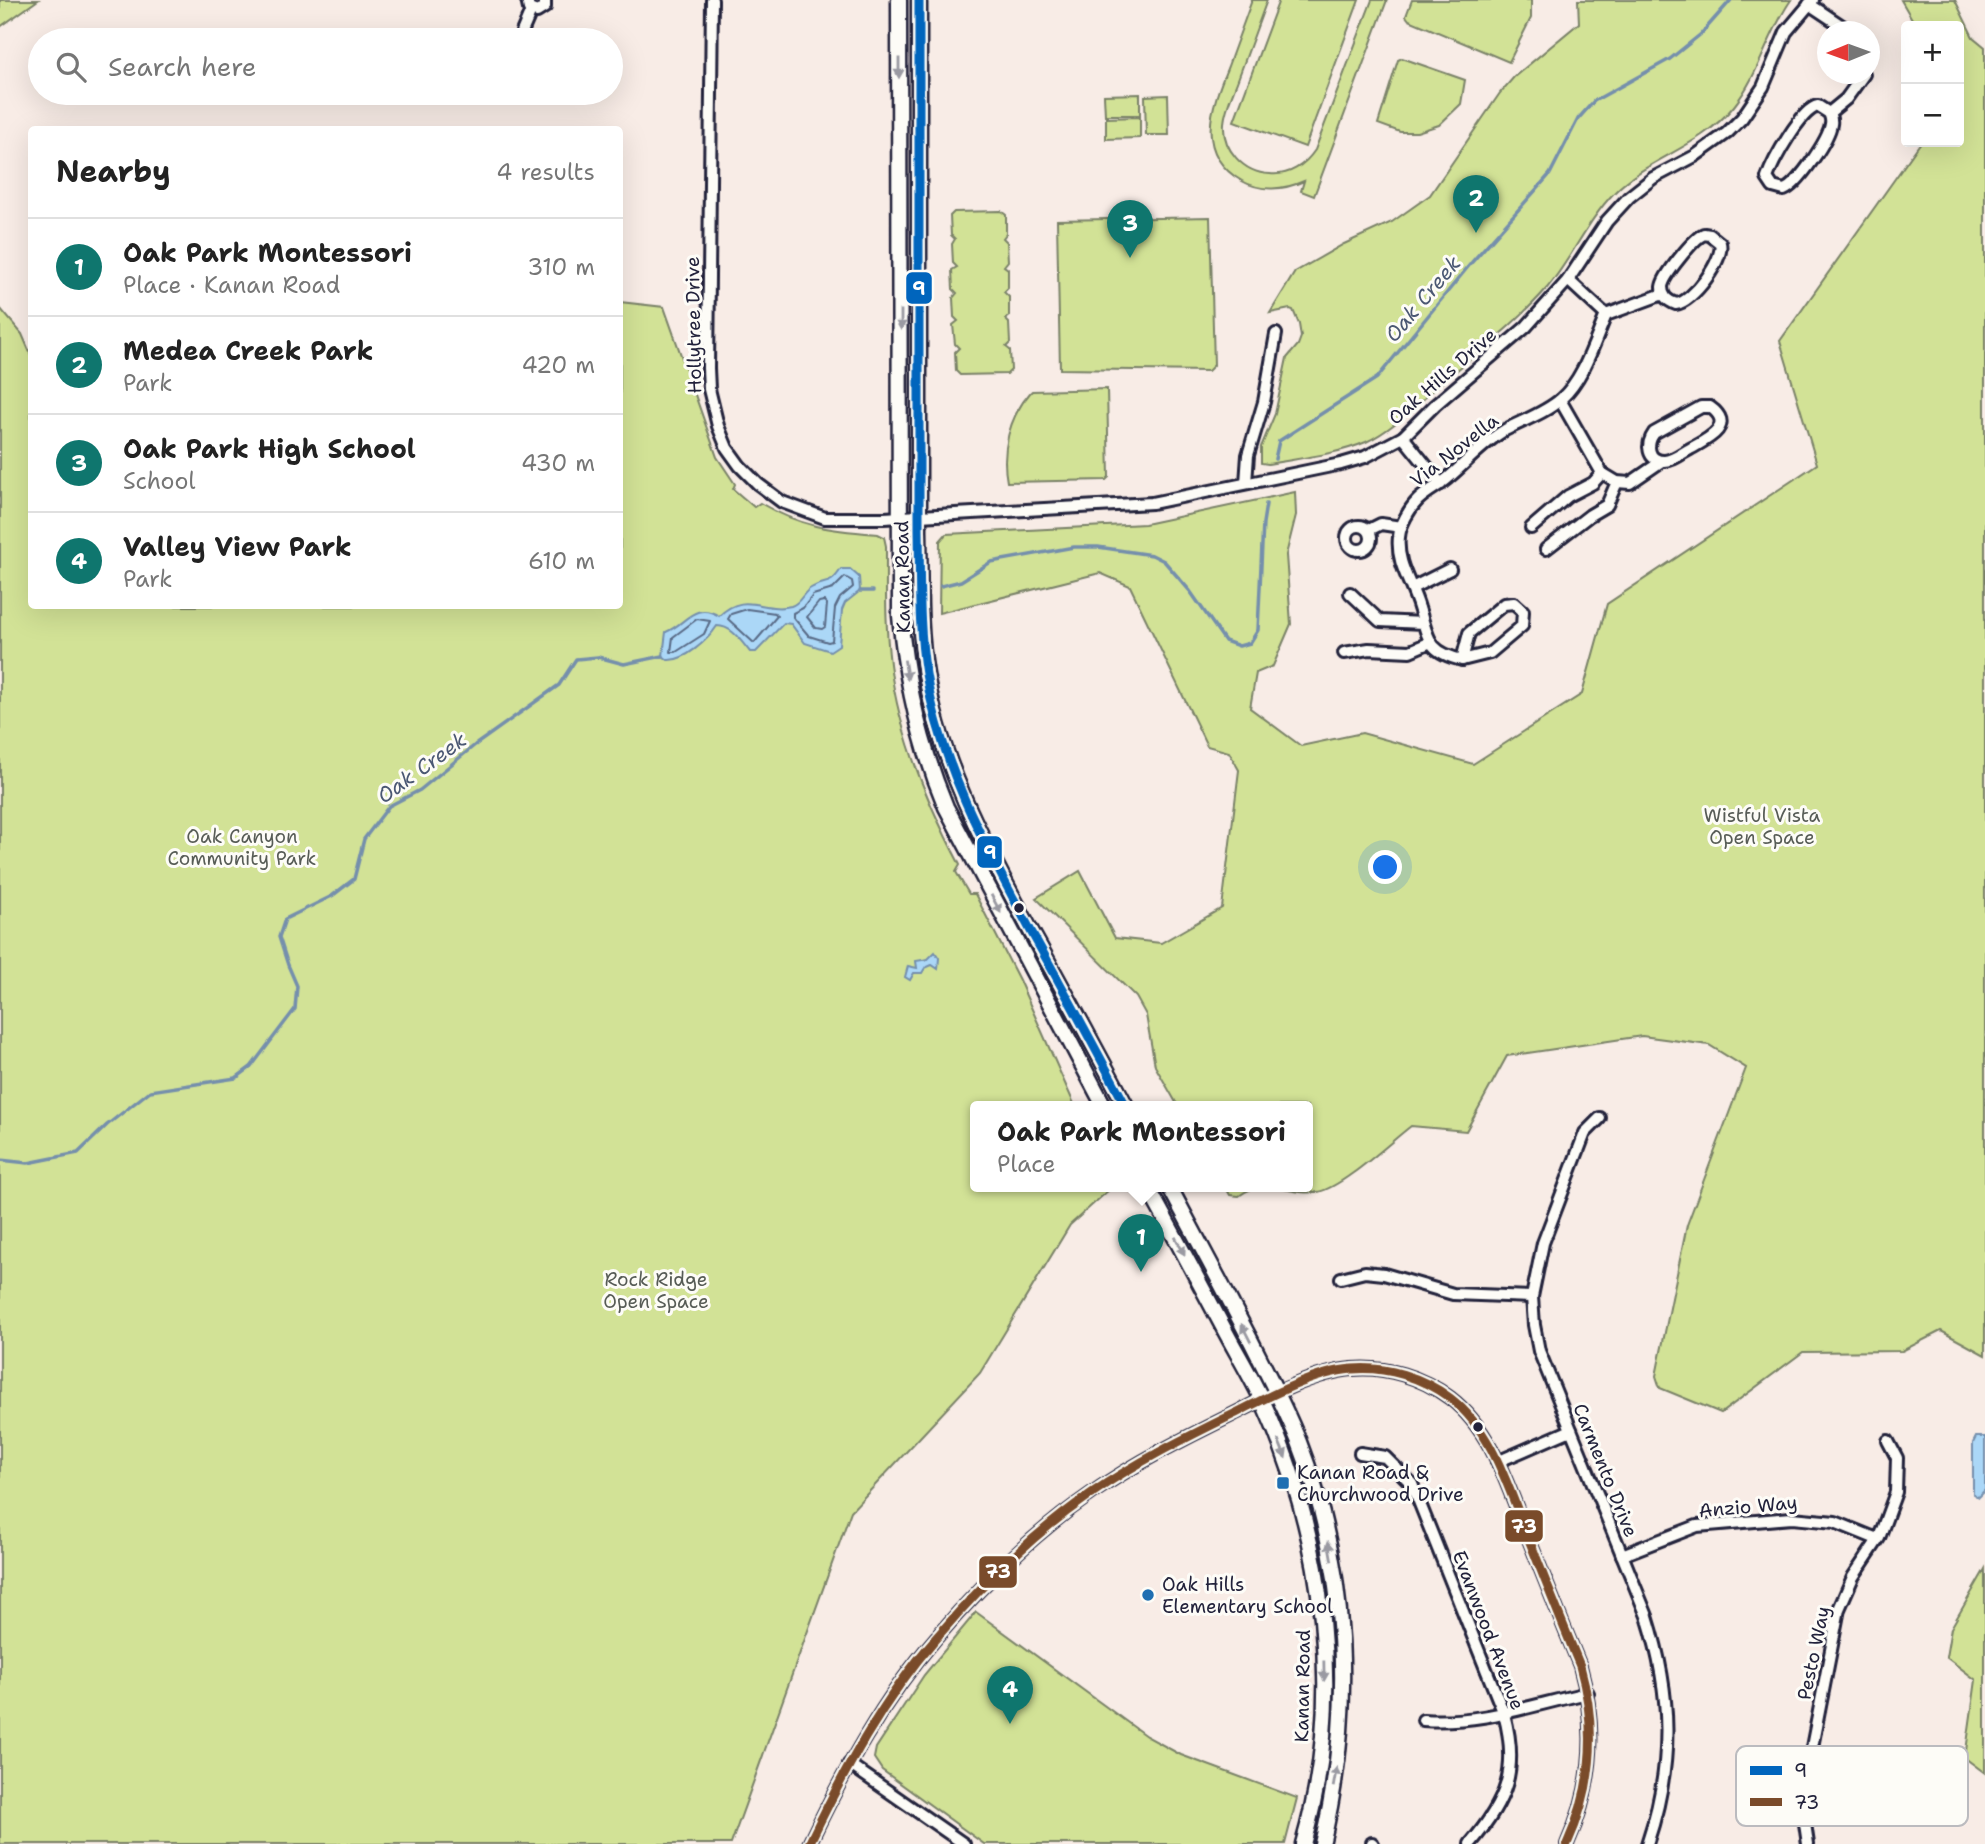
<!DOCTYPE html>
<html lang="en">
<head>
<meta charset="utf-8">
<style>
	:root { --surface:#fff; --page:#f2f2f2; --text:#222; --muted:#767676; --line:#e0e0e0; --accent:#0f766e }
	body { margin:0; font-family:"Shantell Sans",sans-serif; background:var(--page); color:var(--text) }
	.controls { position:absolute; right:21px; top:21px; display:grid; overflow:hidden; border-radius:7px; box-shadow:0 7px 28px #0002 }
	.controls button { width:63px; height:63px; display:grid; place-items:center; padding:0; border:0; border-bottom:2px solid var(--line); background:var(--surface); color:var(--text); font:35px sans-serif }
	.compass { position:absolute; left:1817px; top:21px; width:63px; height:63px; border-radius:50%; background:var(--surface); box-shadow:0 7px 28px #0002; rotate:269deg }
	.you { position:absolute; left:1386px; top:868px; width:24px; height:24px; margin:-18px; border:5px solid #fff; border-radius:50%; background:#1a73e8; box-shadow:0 0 0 10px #1a73e833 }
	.badge { display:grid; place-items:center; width:46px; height:46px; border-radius:50%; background:var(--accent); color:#fff; font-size:23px; font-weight:700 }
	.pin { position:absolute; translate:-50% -58px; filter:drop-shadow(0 2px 4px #0008) }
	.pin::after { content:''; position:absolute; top:37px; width:24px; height:21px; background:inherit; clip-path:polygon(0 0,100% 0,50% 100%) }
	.popup { position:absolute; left:970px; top:1101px; width:343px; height:91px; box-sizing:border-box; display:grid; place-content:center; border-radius:7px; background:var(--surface); filter:drop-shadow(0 2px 5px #0005); font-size:23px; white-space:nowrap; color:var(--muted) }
	.popup b { font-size:26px; color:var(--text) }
	.popup::after { content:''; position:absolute; left:50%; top:100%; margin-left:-14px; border:14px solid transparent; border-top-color:var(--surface) }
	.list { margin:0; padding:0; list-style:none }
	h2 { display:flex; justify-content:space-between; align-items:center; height:91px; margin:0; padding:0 28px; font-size:30px }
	h2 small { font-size:23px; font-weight:400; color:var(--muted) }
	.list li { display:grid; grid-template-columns:46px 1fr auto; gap:21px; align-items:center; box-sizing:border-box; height:98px; padding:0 28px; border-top:2px solid var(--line) }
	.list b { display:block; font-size:26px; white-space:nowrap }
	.list p { margin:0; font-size:23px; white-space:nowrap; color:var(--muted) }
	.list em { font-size:23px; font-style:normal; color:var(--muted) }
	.icon { flex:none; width:38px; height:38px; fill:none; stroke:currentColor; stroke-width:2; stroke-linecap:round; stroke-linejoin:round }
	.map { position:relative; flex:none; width:1985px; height:1844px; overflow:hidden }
	.search { position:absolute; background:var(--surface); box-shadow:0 7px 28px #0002; left:28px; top:28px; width:595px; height:77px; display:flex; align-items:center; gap:18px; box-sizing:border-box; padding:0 24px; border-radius:38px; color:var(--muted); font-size:26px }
	.panel { position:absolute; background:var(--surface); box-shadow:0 7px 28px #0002; left:28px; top:126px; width:595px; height:483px; border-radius:7px }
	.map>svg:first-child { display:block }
	.green { fill:#d2e296; stroke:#7a8268; stroke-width:2 }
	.water { fill:#abd7f7; stroke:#748fac; stroke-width:2 }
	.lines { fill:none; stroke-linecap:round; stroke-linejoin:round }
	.shore { stroke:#596a86; stroke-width:2 }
	.stream { stroke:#748fac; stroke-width:3.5 }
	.street-casing { stroke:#22223b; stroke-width:16 }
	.secondary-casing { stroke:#22223b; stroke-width:19 }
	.street { stroke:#fdfcf7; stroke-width:10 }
	.secondary { stroke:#fdfcf7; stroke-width:14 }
	.bus-1-casing { stroke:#fdfcf7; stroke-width:14 }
	.bus-2-casing { stroke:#fdfcf7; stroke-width:14 }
	.bus-1 { stroke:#0065bd; stroke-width:9 }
	.bus-2 { stroke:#7a4b2a; stroke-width:9 }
	.oneway { fill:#9a9aa2 }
	.bus-dot { fill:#22223b; stroke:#fdfcf7; stroke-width:2.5 }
	.poi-dot { fill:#1f6fb2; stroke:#fdfcf7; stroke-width:2.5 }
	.labels { text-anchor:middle; stroke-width:6; stroke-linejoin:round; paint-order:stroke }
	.street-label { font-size:19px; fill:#22223b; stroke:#fdfcf7 }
	.park-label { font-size:19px; fill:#575c56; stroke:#fdfcf7 }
	.poi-label { font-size:19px; fill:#22223b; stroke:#fdfcf7; text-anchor:start }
	.water-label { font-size:21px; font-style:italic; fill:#4b5873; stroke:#fdfcf7 }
	.key { fill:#fdfcf7; stroke:#bbbbbf; stroke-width:2 }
	.key-label { font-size:19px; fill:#22223b }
	.line-badge { stroke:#fdfcf7; stroke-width:2.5 }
	.badge-label { font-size:19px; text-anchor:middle; font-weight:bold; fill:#fff }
</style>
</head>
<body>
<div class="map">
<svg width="1985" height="1844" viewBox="0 0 1985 1844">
	<rect width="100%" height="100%" fill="#f8ece6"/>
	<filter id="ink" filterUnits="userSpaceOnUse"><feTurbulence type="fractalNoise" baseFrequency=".0143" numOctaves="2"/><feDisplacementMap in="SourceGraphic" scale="14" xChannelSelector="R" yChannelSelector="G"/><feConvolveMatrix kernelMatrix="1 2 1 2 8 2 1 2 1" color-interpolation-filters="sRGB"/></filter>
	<g filter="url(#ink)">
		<g class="green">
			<polygon points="0,0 38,0 0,27"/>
			<path d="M1252,0H1267C1257,27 1247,54 1237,82C1232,95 1225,109 1224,123C1222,149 1243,173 1270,174C1289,176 1305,165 1315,150L1372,0H1387L1314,196L1301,191L1304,181C1284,190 1261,192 1242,181C1193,153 1212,106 1228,66C1236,44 1244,22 1252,0Z"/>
			<polygon points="1279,0 1359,0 1305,147 1234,121"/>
			<polygon points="1412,0 1531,0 1531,18 1509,62 1409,20 1406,16"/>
			<path d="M1578,0H1791C1768,33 1759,75 1734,106C1699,149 1650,156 1614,193C1587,221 1572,258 1547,288C1515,325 1474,355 1437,387C1415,406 1392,430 1366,442C1335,455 1300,458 1268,464L1261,463V447L1275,414L1287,358L1298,345L1301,337L1299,324L1293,310L1290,309L1270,313L1295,272L1344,244L1392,222L1430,195L1500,93L1514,77L1579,23Z"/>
			<path d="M1901,0H1955L1973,37L1985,47V1355L1941,1331L1902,1351L1803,1352L1721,1413L1660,1388L1656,1376L1687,1225L1746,1068L1709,1045L1642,1036L1507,1056L1466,1131L1411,1126C1390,1142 1343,1187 1318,1192C1291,1197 1266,1175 1239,1196L1230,1195L1225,1186H1307V1106H1178L1155,1066L1146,1015L1136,997L1036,898L1080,871L1115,938L1161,943L1222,908L1239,770L1229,752L1207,746L1130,586L1100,573L939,613L940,541L946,534L1145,524L1295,492L1296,515L1286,555L1291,624L1273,666L1256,673L1250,708L1301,746L1362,733L1473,764L1582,694L1607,604L1817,464L1780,341L1921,142H1959V26H1916Z"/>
			<polygon points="1402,58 1465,80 1461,104 1439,125 1417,132 1400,132 1378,124 1398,60"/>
			<polygon points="1140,94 1140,115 1105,115 1104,95"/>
			<polygon points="1168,95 1169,135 1146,135 1145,96"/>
			<polygon points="1140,117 1140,138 1106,139 1106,118"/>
			<polygon points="1001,211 1006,215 1006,234 1003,238 1007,242 1008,261 1004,266 1008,269 1008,288 1004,292 1009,297 1009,316 1005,319 1009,323 1010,343 1006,347 1010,350 1011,370 1007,374 960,375 956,371 955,352 959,348 955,344 953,325 958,321 954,317 953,298 957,293 953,289 952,270 957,267 953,263 952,244 955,239 951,235 950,216 954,212"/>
			<polygon points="1210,217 1214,365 1208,371 1060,369 1057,220"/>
			<path d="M620,302L664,307L717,457L735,484L733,489L754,507L760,503C803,528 831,530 878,534L884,537L886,546C886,585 885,624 890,664C899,735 927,803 960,865L956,872L969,894H975L1019,980L1075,1106H975V1186H1110L1111,1188L1070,1225L980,1373L851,1511L731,1844H0V308L22,334L31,355L32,606H620Z"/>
			<path d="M1107,389L1109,477L1106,480L1007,482C1001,451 1009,417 1030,393L1032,391Z"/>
			<polygon points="1985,1569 1985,1773 1965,1758 1976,1680 1946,1657 1951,1628"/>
			<polygon points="976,1612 1146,1736 1181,1755 1297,1798 1285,1844 984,1844 882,1770 874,1758 876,1748 924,1675"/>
		</g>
		<g class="water">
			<path d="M841,569H850L859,577L860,591L845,603L842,610L839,645L830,651L805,643L791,624L784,623L756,652H750C741,641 732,626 717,626C708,640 685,661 668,660L663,656L666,632C686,624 694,601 719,616C745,590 763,613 791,606C801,603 802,593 811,588C826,579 829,588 841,569Z"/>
			<polygon points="935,952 939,958 938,969 932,965 925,968 922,973 914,973 910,980 905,977 908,966 917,968 916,961 928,959"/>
			<polygon points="1976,1437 1985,1437 1985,1490 1978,1497 1973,1494 1973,1443"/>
		</g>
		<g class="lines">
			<g class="shore">
				<polygon points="845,577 852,581 853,587 840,598 835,608 832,641 828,642 809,636 793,617 793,613 803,608 813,595 833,589"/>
				<polygon points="824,601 827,604 825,627 822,629 816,628 807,617 819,602"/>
				<polygon points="747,609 775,613 777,616 754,643 728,619 731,614"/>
				<polygon points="697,619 710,621 704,634 676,652 671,652 673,637"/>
			</g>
			<g class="stream">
				<polyline points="1275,459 1279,441 1377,378 1472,262 1550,174 1578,119 1594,101 1670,59 1701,34 1731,0"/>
				<polyline points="941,586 961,581 991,562 1074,547 1098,547 1152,555 1164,561 1190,591 1225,641 1239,646 1250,643 1258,630 1263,523 1266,504"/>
				<polyline points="860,591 873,591"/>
				<polyline points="0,1160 28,1163 78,1153 107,1125 150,1091 236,1078 251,1067 295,1009 297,986 288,965 279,937 285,919 332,896 354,879 364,839 389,806 420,790 475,745 559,685 576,659 598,657 624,664 663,656"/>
			</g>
			<defs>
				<g id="street">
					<polyline points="527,0 529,9 537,12 545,7 545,0"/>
					<polyline points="712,0 708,368 709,389 718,426 727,448 740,466 758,484 782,502 825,518 884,518 1152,503 1341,464 1365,457 1403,437 1435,405 1526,327 1568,280 1607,221 1629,197 1653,178 1695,156 1727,133 1742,118 1763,87 1786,32 1813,0"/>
					<polyline points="1809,4 1851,32"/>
					<polyline points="522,32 531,11"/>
					<path d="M1818,106L1829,113C1831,118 1832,119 1831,124C1829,139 1798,185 1784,190L1773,187L1767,178C1773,161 1801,109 1818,106Z"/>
					<polyline points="1829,113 1846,99 1864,74"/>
					<path d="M1704,234L1710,235L1720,243C1725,259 1692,303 1676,304C1668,301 1662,297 1662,287C1663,276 1694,238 1704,234Z"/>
					<polyline points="1568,280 1606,315"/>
					<polyline points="1606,315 1663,294"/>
					<polyline points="1560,400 1602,473 1617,482 1630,483 1662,461"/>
					<path d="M1701,407H1710C1737,426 1706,440 1690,449C1682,453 1673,461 1664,461C1647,461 1646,444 1654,433Z"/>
					<polyline points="1403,437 1441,484"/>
					<polyline points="1246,483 1248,455 1264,402 1276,334"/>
					<circle cx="1359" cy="538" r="12"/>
					<polyline points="1531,528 1568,496 1593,483 1602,473"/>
					<polyline points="1369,530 1381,524 1401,527"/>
					<polyline points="1546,549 1590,515 1607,505 1617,482"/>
					<polyline points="1412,588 1450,569"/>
					<polyline points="1350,593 1380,621 1423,623"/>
					<polygon points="1514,603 1523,611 1522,626 1490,653 1462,660 1469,633 1504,604"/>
					<polyline points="1344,653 1369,649 1410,651 1431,642"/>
					<path d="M1462,660C1427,652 1429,639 1419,608C1412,583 1396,564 1399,537C1400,525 1409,509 1418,500C1427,491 1439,486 1448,478C1467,462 1484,442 1505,430C1524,420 1545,413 1561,399C1584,378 1594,343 1606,315"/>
					<path d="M1600,1118L1585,1133L1543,1243L1532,1297L1534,1325L1539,1351L1647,1616C1672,1695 1674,1764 1647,1844"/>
					<polyline points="1341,1278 1365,1272 1384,1274 1453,1294 1532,1297"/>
					<path d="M1360,1453L1385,1457L1412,1484L1504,1714C1519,1769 1507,1801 1470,1844"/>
					<polyline points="1497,1462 1571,1430"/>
					<polyline points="1622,1555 1697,1526 1792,1518 1835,1522 1877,1539"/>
					<path d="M1423,1720C1482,1724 1531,1705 1588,1693"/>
					<polyline points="1809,1762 1906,1782 1916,1792"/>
					<polyline points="849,1764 964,1844"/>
					<polyline points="1372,1843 1373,1844"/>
					<path d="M809,1844C844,1771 883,1699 936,1638C982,1584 1034,1533 1092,1493C1137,1462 1185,1438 1234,1414C1267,1397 1315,1372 1352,1369C1386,1366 1422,1377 1450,1398C1493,1431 1508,1488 1528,1537C1545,1580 1562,1623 1580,1666C1597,1726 1593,1787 1567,1844"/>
					<polyline points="1808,1844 1803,1810 1804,1788 1839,1609 1853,1577 1879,1538 1896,1492 1897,1458 1888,1441"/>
				</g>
				<g id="secondary">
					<path d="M899,0L900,616C906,683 920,745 946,807L1104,1106"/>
					<path d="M919,0V530C920,578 918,626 926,674C941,767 988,851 1032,933C1064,990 1095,1048 1126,1106"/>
					<path d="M1147,1186C1173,1233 1198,1280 1223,1327C1236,1352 1251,1376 1263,1402C1325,1538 1345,1699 1303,1844"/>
					<path d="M1169,1186C1197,1238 1224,1289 1251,1341C1268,1375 1285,1407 1299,1442C1349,1571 1354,1711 1322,1844"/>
				</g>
			</defs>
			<use href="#street" class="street-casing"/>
			<use href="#secondary" class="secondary-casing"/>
			<use href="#street" class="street"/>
			<use href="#secondary" class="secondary"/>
			<defs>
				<path id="bus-1" d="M919,0V530C920,578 918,626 926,674C941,767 988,851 1032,933C1064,990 1095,1048 1126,1106"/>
				<path id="bus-2" d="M809,1844C844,1771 883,1699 936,1638C982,1584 1034,1533 1092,1493C1137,1462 1185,1438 1234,1414C1267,1397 1315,1372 1352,1369C1386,1366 1422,1377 1450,1398C1493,1431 1508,1488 1528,1537C1545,1580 1562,1623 1580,1666C1597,1726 1593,1787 1567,1844"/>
			</defs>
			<use href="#bus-1" class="bus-1-casing"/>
			<use href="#bus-2" class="bus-2-casing"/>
			<use href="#bus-1" class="bus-1"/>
			<use href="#bus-2" class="bus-2"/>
		</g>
		<defs><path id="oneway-solid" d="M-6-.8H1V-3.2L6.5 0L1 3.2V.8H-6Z" transform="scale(1.75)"/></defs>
		<g class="oneway">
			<use href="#oneway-solid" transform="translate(899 68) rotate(90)"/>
			<use href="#oneway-solid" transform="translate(901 320) rotate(90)"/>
			<use href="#oneway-solid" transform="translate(906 670) rotate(81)"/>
			<use href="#oneway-solid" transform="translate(996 904) rotate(62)"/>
			<use href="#oneway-solid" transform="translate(1180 1246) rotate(62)"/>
			<use href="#oneway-solid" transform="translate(1246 1333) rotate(-117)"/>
			<use href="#oneway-solid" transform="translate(1282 1449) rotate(68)"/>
			<use href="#oneway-solid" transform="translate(1330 1551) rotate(-100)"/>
			<use href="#oneway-solid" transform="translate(1324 1671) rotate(89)"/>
			<use href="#oneway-solid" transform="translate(1335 1777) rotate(-80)"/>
		</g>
	</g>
	<g class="bus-dot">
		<circle cx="1019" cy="908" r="6"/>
		<circle cx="1478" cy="1427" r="6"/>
	</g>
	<g class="poi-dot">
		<rect x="1276" y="1476" width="14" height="14" rx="3.5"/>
		<circle cx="1148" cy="1595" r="7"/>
	</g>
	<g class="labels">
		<g class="street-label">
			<text transform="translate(693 325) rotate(-91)" y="7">Hollytree Drive</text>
			<text transform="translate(1442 376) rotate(-41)" y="7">Oak Hills Drive</text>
			<text transform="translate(1454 450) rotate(-38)" y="7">Via Novella</text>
			<text transform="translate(902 577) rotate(-91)" y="7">Kanan Road</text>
			<text transform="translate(1606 1470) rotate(68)" y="7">Carmento Drive</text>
			<text transform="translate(1748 1506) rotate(-5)" y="7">Anzio Way</text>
			<text transform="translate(1489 1630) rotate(69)" y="7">Evanwood Avenue</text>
			<text transform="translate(1813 1653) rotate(-78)" y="7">Pesto Way</text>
			<text transform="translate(1302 1686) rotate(-89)" y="7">Kanan Road</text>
		</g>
		<g class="park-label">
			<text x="1762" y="822">Wistful Vista<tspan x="1762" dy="22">Open Space</tspan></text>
			<text x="242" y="843">Oak Canyon<tspan x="242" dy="22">Community Park</tspan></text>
			<text x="656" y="1286">Rock Ridge<tspan x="656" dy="22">Open Space</tspan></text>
		</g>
		<g class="poi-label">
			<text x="1297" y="1479">Kanan Road &amp;<tspan x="1297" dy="22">Churchwood Drive</tspan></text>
			<text x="1162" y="1591">Oak Hills<tspan x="1162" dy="22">Elementary School</tspan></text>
		</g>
		<g class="water-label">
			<text transform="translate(1423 299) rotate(-50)" y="7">Oak Creek</text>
			<text transform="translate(422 768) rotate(-36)" y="7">Oak Creek</text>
		</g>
	</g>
	<rect x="1736" y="1746" width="232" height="80" rx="10" class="key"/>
	<rect x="1750" y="1766" width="32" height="9" fill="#0065bd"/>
	<rect x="1750" y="1798" width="32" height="8" fill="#7a4b2a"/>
	<g class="key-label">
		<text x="1794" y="1777">9</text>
		<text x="1794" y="1809">73</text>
	</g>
	<g class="line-badge">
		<rect x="905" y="271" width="28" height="34" rx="7" fill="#0065bd"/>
		<rect x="976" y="835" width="27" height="34" rx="7" fill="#0065bd"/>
		<rect x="1504" y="1509" width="40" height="34" rx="7" fill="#7a4b2a"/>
		<rect x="978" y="1555" width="40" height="34" rx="7" fill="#7a4b2a"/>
	</g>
	<g class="badge-label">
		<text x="919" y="295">9</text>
		<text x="990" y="859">9</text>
		<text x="1524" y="1533">73</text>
		<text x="998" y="1578">73</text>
	</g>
</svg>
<div class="controls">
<button>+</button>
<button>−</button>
</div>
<svg class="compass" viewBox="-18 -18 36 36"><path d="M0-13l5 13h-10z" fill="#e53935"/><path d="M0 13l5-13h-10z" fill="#767676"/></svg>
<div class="you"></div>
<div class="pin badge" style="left:1141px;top:1272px">1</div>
<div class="popup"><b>Oak Park Montessori</b>Place</div>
<div class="pin badge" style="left:1476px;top:233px">2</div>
<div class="pin badge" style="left:1130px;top:258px">3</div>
<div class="pin badge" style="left:1010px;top:1724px">4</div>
<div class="search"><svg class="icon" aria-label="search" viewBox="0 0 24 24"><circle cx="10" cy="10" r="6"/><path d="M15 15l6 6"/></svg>Search here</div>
<section class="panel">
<h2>Nearby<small>4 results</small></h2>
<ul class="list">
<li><span class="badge">1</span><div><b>Oak Park Montessori</b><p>Place · Kanan Road</p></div><em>310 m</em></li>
<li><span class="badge">2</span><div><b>Medea Creek Park</b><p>Park</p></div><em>420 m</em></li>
<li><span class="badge">3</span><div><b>Oak Park High School</b><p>School</p></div><em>430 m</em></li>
<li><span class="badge">4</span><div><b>Valley View Park</b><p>Park</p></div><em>610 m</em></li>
</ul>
</section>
</div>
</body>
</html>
